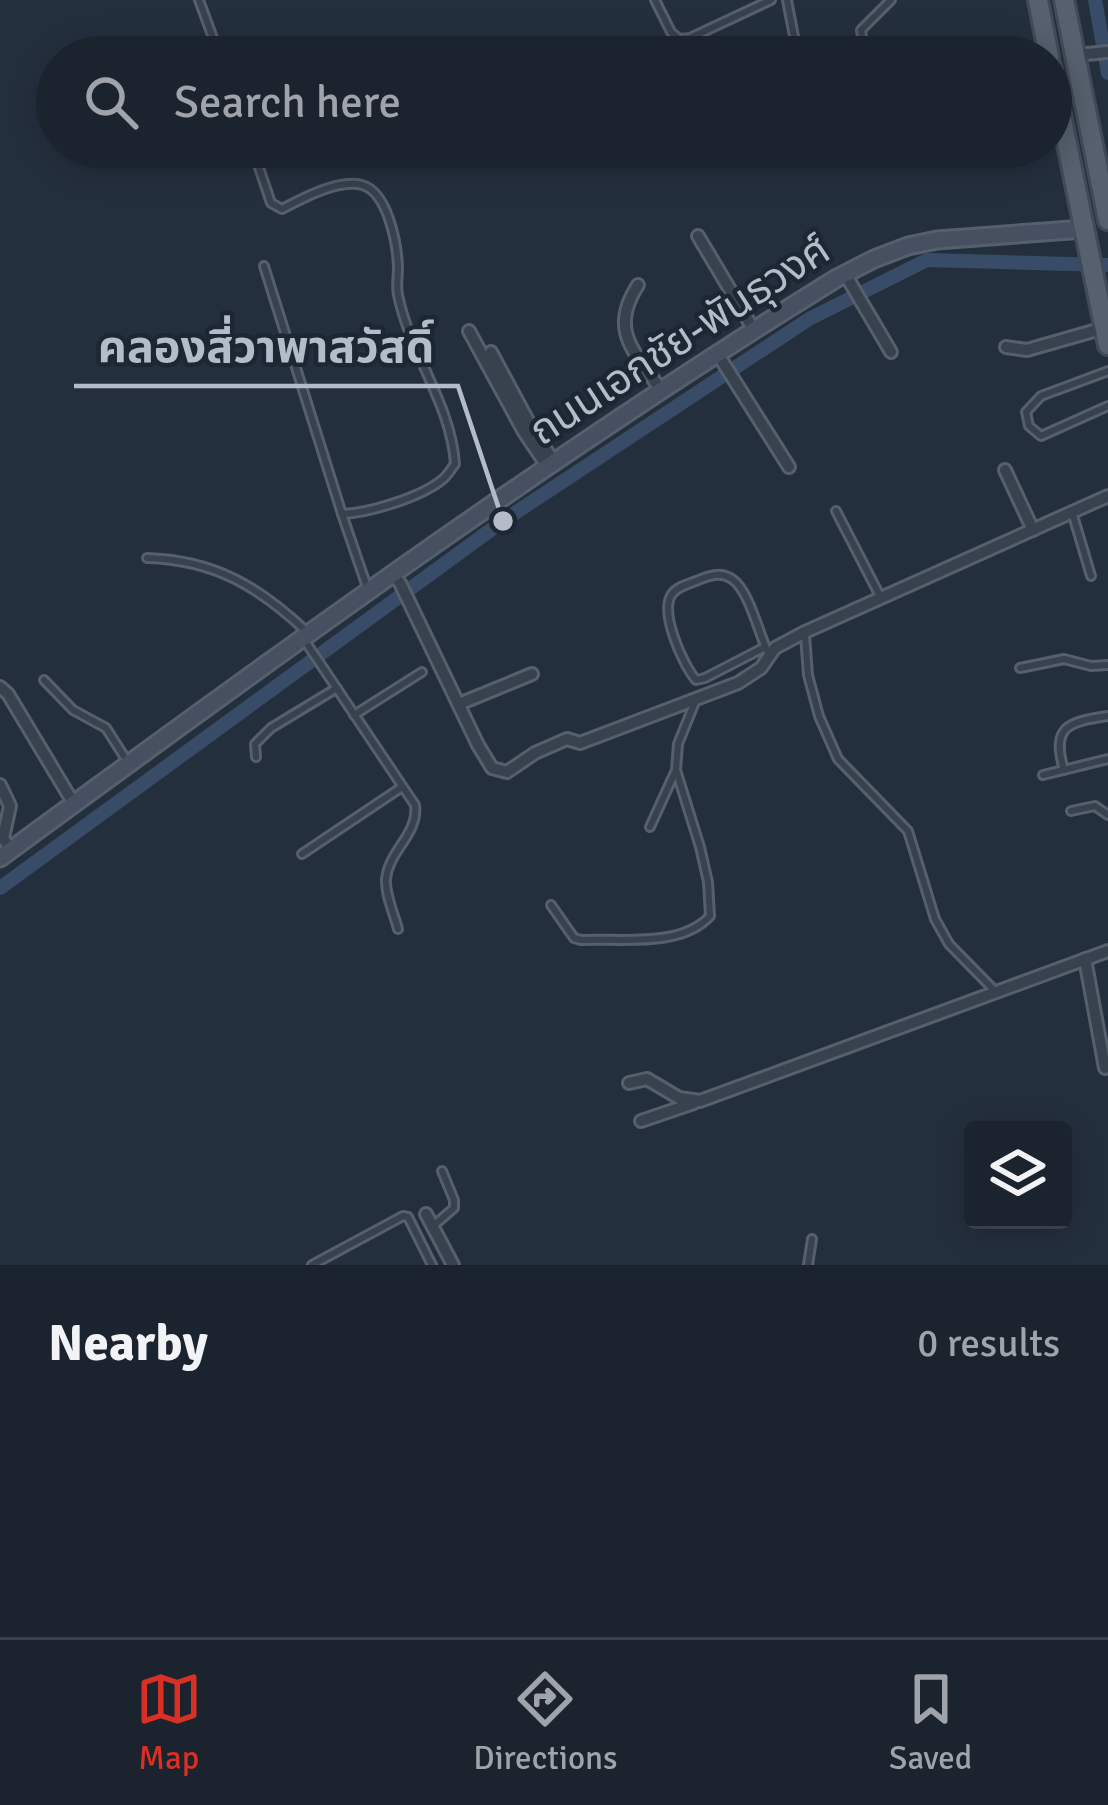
<!DOCTYPE html>
<html lang="en">
<head>
<meta charset="utf-8">
<style>
	:root { --surface:#1b232e; --page:#282f3a; --text:#f1f3f6; --muted:#a0a4aa; --line:#39404a; --accent:#d93025 }
	body { margin:0; font-family:Signika,"Noto Sans Thai",sans-serif; background:var(--page); color:var(--text) }
	.controls { position:absolute; right:36px; bottom:36px; display:grid; overflow:hidden; border-radius:12px; box-shadow:0 6px 30px #0003 }
	.controls button { width:108px; height:108px; display:grid; place-items:center; padding:0; border:0; border-bottom:3px solid var(--line); background:var(--surface); color:var(--text); font:60px sans-serif }
	.list { margin:0; padding:0; list-style:none }
	h2 { display:flex; justify-content:space-between; align-items:center; height:156px; margin:0; padding:0 48px; font-size:51px }
	h2 small { font-size:39px; font-weight:400; color:var(--muted) }
	.icon { flex:none; width:66px; height:66px; fill:none; stroke:currentColor; stroke-width:2; stroke-linecap:round; stroke-linejoin:round }
	.map { position:relative; flex:none; width:1108px; height:1265px; overflow:hidden }
	.search { position:absolute; background:var(--surface); box-shadow:0 6px 30px #0003; left:36px; right:36px; top:36px; height:132px; display:flex; align-items:center; gap:30px; box-sizing:border-box; padding:0 42px; border-radius:66px; color:var(--muted); font-size:45px }
	.sheet { height:372px; background:var(--surface) }
	nav { display:flex; justify-content:space-around; align-items:center; box-sizing:border-box; height:168px; border-top:3px solid var(--line); background:var(--surface); font-size:33px; color:var(--muted) }
	nav a { display:grid; justify-items:center; gap:6px }
	nav .on { color:var(--accent) }
	.map>svg:first-child { display:block }
	.lines { fill:none; stroke-linecap:round; stroke-linejoin:round }
	.canal { stroke:#394c67; stroke-width:14 }
	.lane-casing { stroke:#565f6c; stroke-width:12 }
	.street-casing { stroke:#565f6c; stroke-width:16 }
	.secondary-casing { stroke:#565f6c; stroke-width:21 }
	.primary-casing { stroke:#414a57; stroke-width:24 }
	.lane { stroke:#38414e; stroke-width:6 }
	.street { stroke:#38414e; stroke-width:10 }
	.secondary { stroke:#465061; stroke-width:15 }
	.primary { stroke:#56606e; stroke-width:18 }
	.labels { text-anchor:middle; stroke-width:9; stroke-linejoin:round; paint-order:stroke }
	.street-label { font-size:42px; fill:#b4bcc9; stroke:#1d2633 }
	.leader { fill:none; stroke:#b4bcc9; stroke-width:4.5 }
	.callout-dot { fill:#b4bcc9; stroke:#1d2633; stroke-width:4.5 }
	.callout-label { font-size:45px; text-anchor:middle; font-weight:bold; fill:#b4bcc9; stroke:#1d2633; stroke-width:9; stroke-linejoin:round; paint-order:stroke }
</style>
</head>
<body>
<div class="map">
<svg width="1108" height="1265" viewBox="0 0 1108 1265">
	<rect width="100%" height="100%" fill="#242f3e"/>
	<g class="lines">
		<g class="canal">
			<polyline points="1095,0 1108,73"/>
			<polyline points="0,888 503,521 809,319 927,260 1108,265"/>
		</g>
		<defs>
			<g id="lane">
				<polyline points="199,0 220,57"/>
				<polyline points="655,0 671,32 679,39 690,38 771,0"/>
				<polyline points="787,0 798,57"/>
				<polyline points="865,57 861,30 891,0"/>
				<path d="M252,147L271,203L282,209C303,198 338,179 362,185C388,192 397,244 398,267C398,277 396,286 398,295C410,354 451,404 455,464C451,469 448,475 443,479C422,497 369,513 342,514L367,587"/>
				<polyline points="264,266 342,514"/>
				<polyline points="1108,371 1041,396 1026,412 1029,426 1041,436 1108,406"/>
				<polyline points="836,511 881,598"/>
				<polyline points="1072,512 1091,576"/>
				<path d="M147,558C214,560 258,586 306,631"/>
				<polyline points="805,635 808,675 819,716 838,759 908,831 935,919 949,944 995,991"/>
				<path d="M305,641L415,805C419,834 389,850 386,879C385,894 394,914 398,929"/>
				<path d="M765,647L705,678L696,680C683,665 659,612 672,594C677,587 688,584 696,581C708,576 720,571 732,579C749,590 759,634 768,653"/>
				<polyline points="1020,668 1064,659 1091,666 1108,665"/>
				<polyline points="44,680 73,710 106,728 127,761"/>
				<polyline points="354,715 422,672"/>
				<polyline points="256,757 255,744 271,728 337,688"/>
				<path d="M1064,770C1051,726 1068,722 1108,716"/>
				<polyline points="1043,775 1108,759"/>
				<polyline points="1071,811 1095,806 1108,815"/>
				<polyline points="650,827 676,770 678,744 695,702"/>
				<polyline points="302,854 402,787"/>
				<path d="M551,905L574,938L581,940C621,938 681,948 710,916L708,882L700,847L676,770"/>
				<polyline points="432,1227 454,1208 454,1200 442,1171"/>
				<polyline points="312,1265 403,1216 408,1217 432,1265"/>
				<polyline points="808,1265 812,1239"/>
			</g>
			<g id="street">
				<polyline points="1076,55 1108,52"/>
				<polyline points="698,236 754,330"/>
				<polyline points="845,274 891,352"/>
				<path d="M638,285C608,331 635,352 661,390"/>
				<polyline points="469,331 524,432 547,466"/>
				<polyline points="1006,347 1027,350 1104,328"/>
				<polyline points="491,352 534,432 554,462"/>
				<polyline points="717,353 789,467"/>
				<polyline points="1005,470 1033,530"/>
				<polyline points="392,573 400,583 478,745 492,768 507,772 535,753 567,739 580,743 738,683 761,668 775,648 805,632 1108,496"/>
				<polyline points="0,687 8,694 74,804"/>
				<polyline points="459,704 532,674"/>
				<polyline points="0,785 10,806 3,838 11,850"/>
				<polyline points="1085,959 1105,1068"/>
				<polyline points="629,1083 647,1079 679,1098 700,1101 1108,951"/>
				<polyline points="641,1121 694,1103"/>
				<polyline points="426,1214 453,1265"/>
			</g>
			<path id="secondary" d="M0,858C274,657 548,457 837,278L874,259L908,246L937,240L1084,229"/>
			<g id="primary">
				<polyline points="1038,0 1049,57"/>
				<polyline points="1064,0 1108,220"/>
				<polyline points="1051,66 1108,345"/>
			</g>
		</defs>
		<use href="#lane" class="lane-casing"/>
		<use href="#street" class="street-casing"/>
		<use href="#secondary" class="secondary-casing"/>
		<use href="#primary" class="primary-casing"/>
		<use href="#lane" class="lane"/>
		<use href="#street" class="street"/>
		<use href="#secondary" class="secondary"/>
		<use href="#primary" class="primary"/>
	</g>
	<g class="labels">
		<g class="street-label">
			<text transform="translate(679 339) rotate(-33)" y="15">ถนนเอกชัย-พันธุวงศ์</text>
		</g>
	</g>
	<path class="leader" d="M503 521L458 386H74"/>
	<circle class="callout-dot" cx="503" cy="521" r="12"/>
	<g class="callout-label">
		<text x="266" y="362">คลองสี่วาพาสวัสดิ์</text>
	</g>
</svg>
<div class="controls">
<button><svg class="icon" aria-label="layers" viewBox="0 0 24 24"><path d="M12 4l9 5-9 5-9-5zM3 14l9 5 9-5"/></svg></button>
</div>
<div class="search"><svg class="icon" aria-label="search" viewBox="0 0 24 24"><circle cx="10" cy="10" r="6"/><path d="M15 15l6 6"/></svg>Search here</div>
</div>
<section class="sheet">
<h2>Nearby<small>0 results</small></h2>
<ul class="list">
</ul>
</section>
<nav>
<a class="on"><svg class="icon" aria-label="map" viewBox="0 0 24 24"><path d="M3 6l6-2 6 2 6-2v14l-6 2-6-2-6 2zM9 4v14M15 6v14"/></svg>Map</a>
<a><svg class="icon" aria-label="directions" viewBox="0 0 24 24"><path d="M12 3l9 9-9 9-9-9zM9 14v-3h6M13 9l2 2-2 2"/></svg>Directions</a>
<a><svg class="icon" aria-label="saved" viewBox="0 0 24 24"><path d="M7 4h10v16l-5-4-5 4z"/></svg>Saved</a>
</nav>
</body>
</html>
